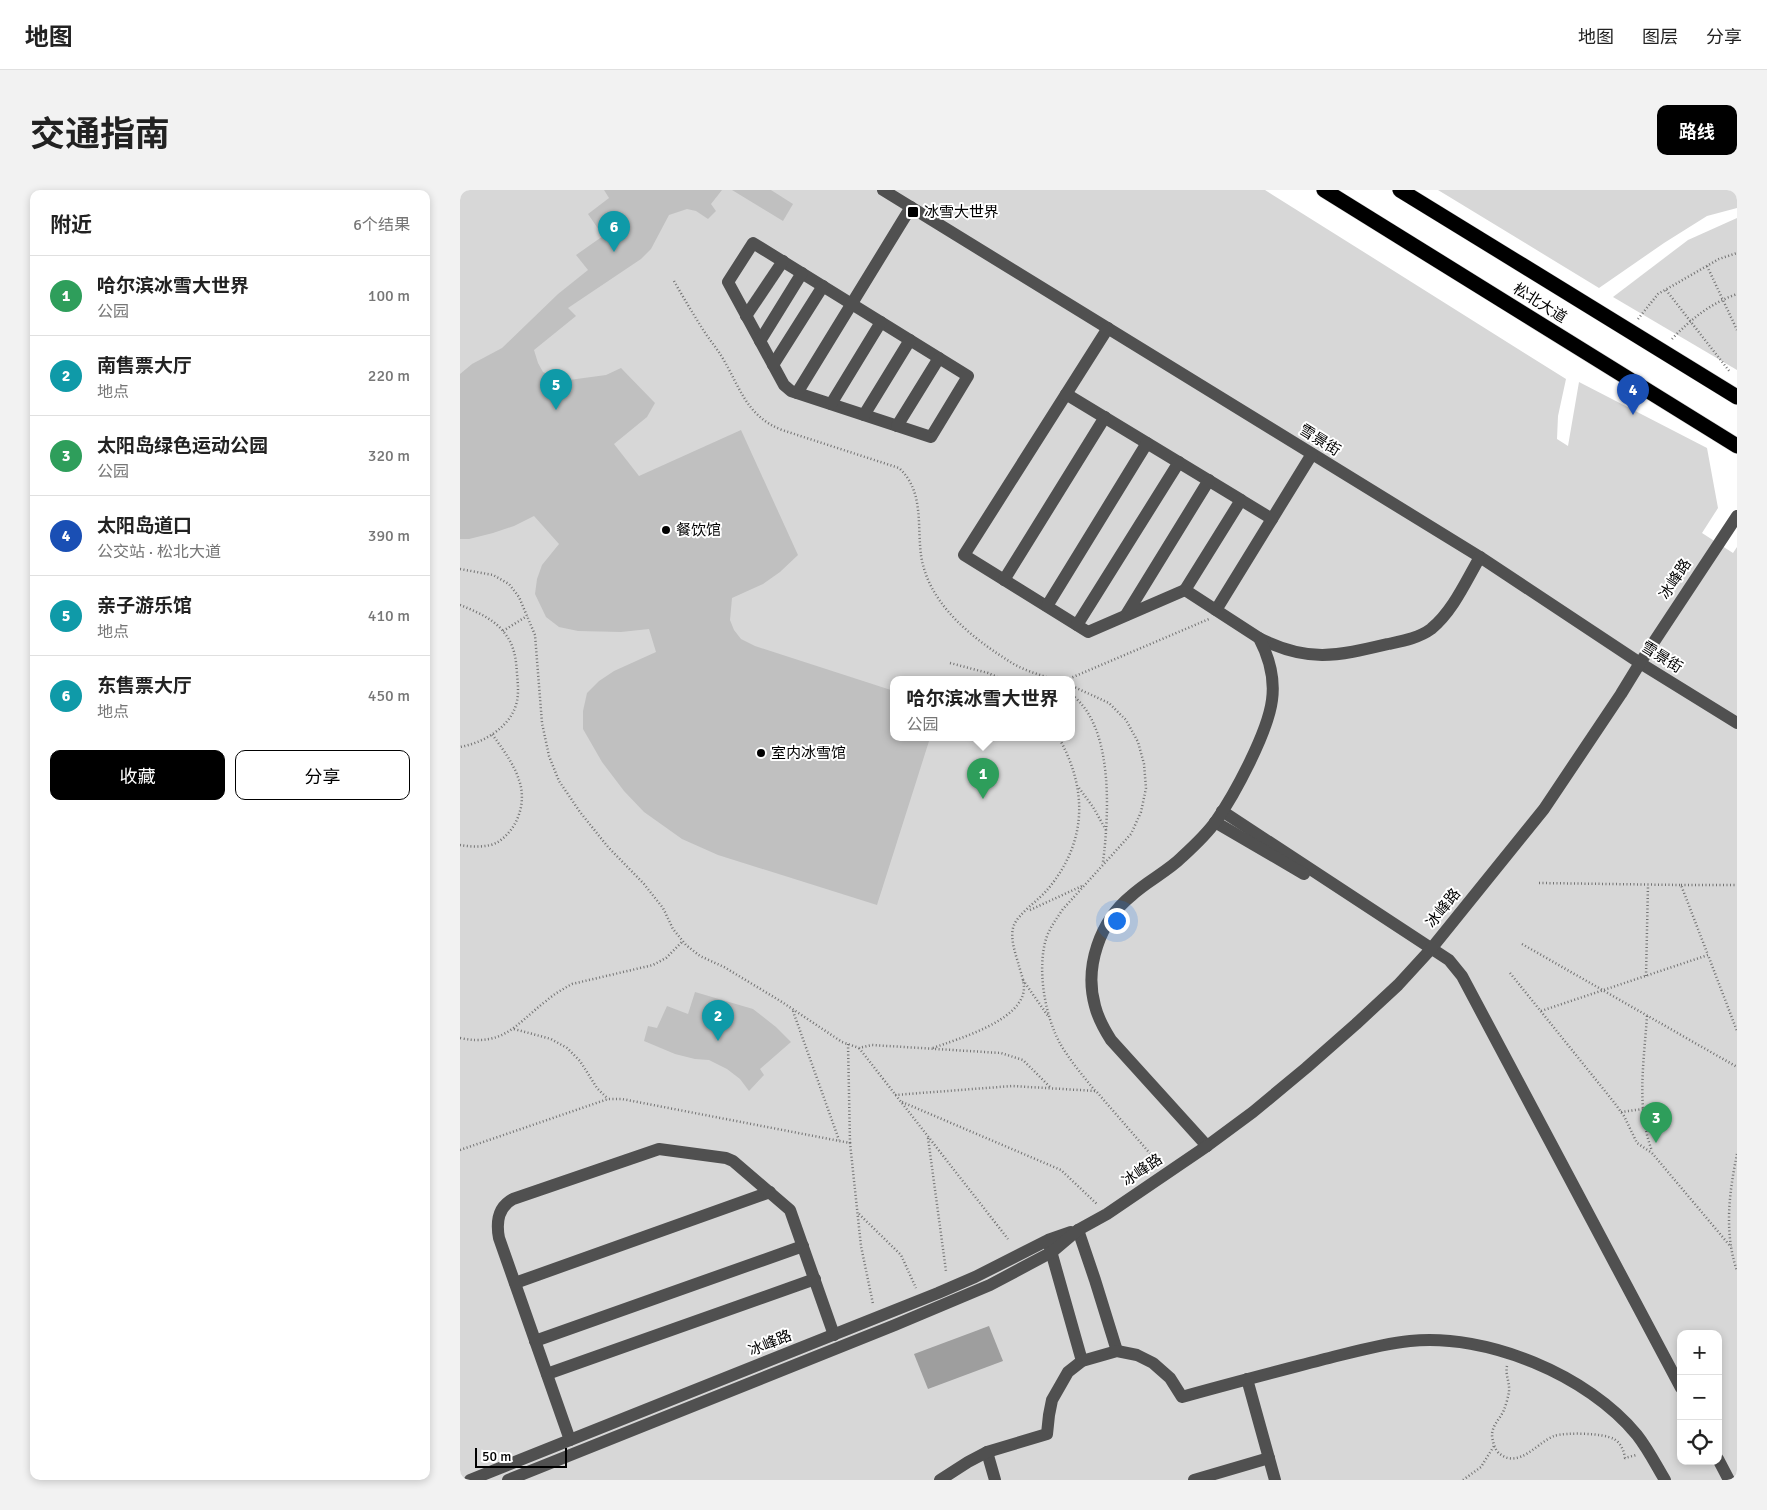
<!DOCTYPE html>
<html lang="zh">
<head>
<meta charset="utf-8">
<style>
	:root { --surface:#fff; --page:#f2f2f2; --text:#222; --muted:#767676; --line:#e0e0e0; --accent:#000 }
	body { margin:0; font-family:Signika,"Noto Sans SC",sans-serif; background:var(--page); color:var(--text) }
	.controls { position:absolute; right:15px; bottom:15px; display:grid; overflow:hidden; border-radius:10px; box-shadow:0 2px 8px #0003 }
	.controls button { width:45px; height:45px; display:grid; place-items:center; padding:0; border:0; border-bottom:1px solid var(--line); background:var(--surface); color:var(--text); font:25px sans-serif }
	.scale { position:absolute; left:15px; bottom:12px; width:92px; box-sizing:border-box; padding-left:5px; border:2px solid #000; border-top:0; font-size:14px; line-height:18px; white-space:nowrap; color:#000; -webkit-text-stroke:4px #fff; paint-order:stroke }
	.you { position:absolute; left:656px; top:730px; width:18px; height:18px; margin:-12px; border:4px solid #fff; border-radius:50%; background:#1a73e8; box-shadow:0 0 0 8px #1a73e833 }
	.badge { display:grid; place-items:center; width:32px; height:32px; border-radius:50%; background:var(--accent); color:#fff; font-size:16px; font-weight:700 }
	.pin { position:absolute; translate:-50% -41px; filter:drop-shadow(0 1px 2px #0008) }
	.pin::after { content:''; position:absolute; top:26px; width:18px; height:15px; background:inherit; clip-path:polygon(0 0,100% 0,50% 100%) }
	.popup { position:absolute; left:430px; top:486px; width:185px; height:65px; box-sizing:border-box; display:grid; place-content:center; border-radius:10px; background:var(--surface); filter:drop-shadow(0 1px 4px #0005); font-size:16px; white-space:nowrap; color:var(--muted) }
	.popup b { font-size:19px; color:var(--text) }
	.popup::after { content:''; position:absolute; left:50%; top:100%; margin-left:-10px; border:10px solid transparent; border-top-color:var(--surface) }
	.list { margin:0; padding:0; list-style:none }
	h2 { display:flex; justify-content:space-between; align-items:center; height:65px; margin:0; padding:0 20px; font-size:21px }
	h2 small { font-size:16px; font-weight:400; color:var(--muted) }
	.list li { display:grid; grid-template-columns:32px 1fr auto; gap:15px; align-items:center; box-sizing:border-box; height:80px; padding:0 20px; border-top:1px solid var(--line) }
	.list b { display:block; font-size:19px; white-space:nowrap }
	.list p { margin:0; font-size:16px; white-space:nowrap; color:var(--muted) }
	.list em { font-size:16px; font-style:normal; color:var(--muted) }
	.actions { display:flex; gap:10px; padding:15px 20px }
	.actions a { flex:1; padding:11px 0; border:1px solid var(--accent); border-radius:10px; text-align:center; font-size:18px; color:var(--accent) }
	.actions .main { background:var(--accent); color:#fff }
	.icon { flex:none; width:28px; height:28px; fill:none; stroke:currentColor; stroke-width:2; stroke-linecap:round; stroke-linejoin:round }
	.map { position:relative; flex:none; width:1277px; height:1290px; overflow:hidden; border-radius:10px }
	header { display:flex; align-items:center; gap:30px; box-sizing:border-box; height:70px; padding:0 25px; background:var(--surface); border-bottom:1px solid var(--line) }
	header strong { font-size:24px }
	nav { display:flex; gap:28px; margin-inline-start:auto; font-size:18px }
	.intro { display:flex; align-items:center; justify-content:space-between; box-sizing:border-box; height:120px; padding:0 30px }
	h1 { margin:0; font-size:35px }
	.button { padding:12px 22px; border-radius:10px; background:var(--accent); color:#fff; font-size:18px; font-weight:700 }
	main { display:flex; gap:30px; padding:0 30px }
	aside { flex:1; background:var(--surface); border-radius:10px; box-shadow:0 2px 8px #0003 }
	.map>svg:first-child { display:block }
	.green { fill:#d7d7d7; fill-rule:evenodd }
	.water { fill:#9e9e9e }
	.building { fill:#c0c0c0 }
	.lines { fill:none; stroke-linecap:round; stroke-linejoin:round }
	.highway-casing { stroke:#dbdbdb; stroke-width:16 }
	.path { stroke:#727272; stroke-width:2.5; stroke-dasharray:1 2.5; stroke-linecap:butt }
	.minor { stroke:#505050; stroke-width:12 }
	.highway { stroke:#000; stroke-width:15 }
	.poi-dot { fill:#000; stroke:#fff; stroke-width:2 }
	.labels { text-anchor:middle; stroke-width:4; stroke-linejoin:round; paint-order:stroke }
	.poi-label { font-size:15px; fill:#000; stroke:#fff; text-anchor:start }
	.street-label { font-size:15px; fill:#000; stroke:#fff }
</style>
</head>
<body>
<header>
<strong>地图</strong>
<nav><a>地图</a><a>图层</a><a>分享</a></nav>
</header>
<div class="intro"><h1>交通指南</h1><a class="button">路线</a></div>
<main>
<aside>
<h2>附近<small>6个结果</small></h2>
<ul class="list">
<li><span class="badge" style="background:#2e9e5b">1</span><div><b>哈尔滨冰雪大世界</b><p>公园</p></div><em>100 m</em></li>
<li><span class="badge" style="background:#0f9aa8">2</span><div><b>南售票大厅</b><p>地点</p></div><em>220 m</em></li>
<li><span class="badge" style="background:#2e9e5b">3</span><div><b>太阳岛绿色运动公园</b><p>公园</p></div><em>320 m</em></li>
<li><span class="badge" style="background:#1a4fb4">4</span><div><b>太阳岛道口</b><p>公交站 · 松北大道</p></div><em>390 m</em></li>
<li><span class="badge" style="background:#0f9aa8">5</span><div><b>亲子游乐馆</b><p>地点</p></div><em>410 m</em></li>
<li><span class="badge" style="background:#0f9aa8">6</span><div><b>东售票大厅</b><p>地点</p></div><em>450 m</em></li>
</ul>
<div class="actions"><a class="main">收藏</a><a>分享</a></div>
</aside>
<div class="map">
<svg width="1277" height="1290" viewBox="0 0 1277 1290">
	<rect width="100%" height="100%" fill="#fff"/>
	<g class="green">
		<path d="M0,0H805L1106,189L1098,226L1097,249L1108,256L1119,192L1247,258L1258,318L1242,343L1273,363L1277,357V1290H0ZM434,490H612V548H434ZM1221,1144H1258V1271H1221Z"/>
		<polygon points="978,0 1277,0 1277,18 1247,26 1204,53 1139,98"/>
		<polygon points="1277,28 1277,180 1153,107 1228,50"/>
	</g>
	<polygon class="water" points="529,1136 543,1171 468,1199 454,1164"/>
	<g class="building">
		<polygon points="144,0 262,0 251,14 256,21 248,29 236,21 227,19 209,25 191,59 181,69 108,118 116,126 74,160 78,173 83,182 93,187 109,190 146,185 161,178 195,213 187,227 154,254 179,286 281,240 338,365 320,382 303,394 272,408 270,430 274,440 281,449 295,456 434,501 434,548 470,548 417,715 258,665 222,649 184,622 164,601 142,572 123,539 123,521 127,503 139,491 154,481 196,462 189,439 161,442 118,441 99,437 86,427 75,404 77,389 82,375 99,354 74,326 54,336 33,343 9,349 0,349 0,184 12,174 42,158 98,104 128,80 116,65 143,46 128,24 149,8"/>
		<polygon points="272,0 311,0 333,14 323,31"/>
		<polygon points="235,802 293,819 316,837 331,852 300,879 304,885 289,901 280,889 267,879 249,870 235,869 215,864 184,851 188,836 197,838 207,816 228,824"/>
	</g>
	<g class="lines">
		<defs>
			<g id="highway">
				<polyline points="864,0 1277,256"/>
				<polyline points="940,0 1277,207"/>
			</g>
		</defs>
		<use href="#highway" class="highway-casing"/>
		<g class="path">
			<polyline points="1247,76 1277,140"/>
			<path d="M214,91C223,107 232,122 242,138C248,148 256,157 262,167C280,197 286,226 322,240L439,278C464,301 457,334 461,365C468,414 512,448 552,473C565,481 581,485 595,490"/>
			<polyline points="1206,100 1270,182"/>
			<polyline points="1178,129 1198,104 1259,69 1277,63"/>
			<path d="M1212,149C1231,129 1251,113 1277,104"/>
			<polyline points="0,379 33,385 49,394 59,407 75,445 82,533 89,566 99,591 120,622 148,657 184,694 203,718 213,739 226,755 240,766 264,777 322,812 382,852 399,858 412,855 541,863 563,870 591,898"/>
			<path d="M0,415C15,421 32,428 43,441C54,454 56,467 57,484C58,494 59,505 56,515C49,538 23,553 0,557"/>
			<polyline points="43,441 67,426"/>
			<polyline points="490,473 528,483 544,490"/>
			<polyline points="606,490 749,429"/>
			<path d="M612,496L649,513L666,530L678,552L684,574L686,598L681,622L671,644L603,719C597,728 591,736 587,746C576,777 585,828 601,855C611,872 624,887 636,902"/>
			<path d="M612,505C654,537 649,625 643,672"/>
			<polyline points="619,598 633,617 646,640"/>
			<path d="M0,655C11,657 28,658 38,652C58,639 67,612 59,590C54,574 42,558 32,544"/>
			<polyline points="1079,693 1221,695 1248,765"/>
			<polyline points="1221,695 1277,695"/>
			<polyline points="570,720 622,696"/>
			<polyline points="1062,754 1277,877"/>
			<polyline points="1050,783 1153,911 1164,926 1177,953 1192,963 1271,1057"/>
			<polyline points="1186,786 1188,695"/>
			<polyline points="563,790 588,826"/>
			<polyline points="333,821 379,950"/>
			<polyline points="1081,821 1248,765 1277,841"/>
			<path d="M1187,826C1184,871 1176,919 1192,961"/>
			<polyline points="54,839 91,849 107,858 120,871 137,898 148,909"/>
			<path d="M0,848C44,857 56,834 86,811C94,804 103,799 112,794L193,775L206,768L223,751"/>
			<polyline points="388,854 390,953"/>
			<polyline points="399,858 548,1049"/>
			<path d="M473,858C497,849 563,831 564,798C564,791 561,783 559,776C556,765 549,747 554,735C559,723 579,710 588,699C627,652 628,600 599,548"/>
			<polyline points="435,905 552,896 636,901 700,975"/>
			<polyline points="442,912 601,980 638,1015"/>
			<polyline points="1161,922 1183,919"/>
			<polyline points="468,948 486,1081"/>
			<polyline points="0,960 148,909 162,909 390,953 401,1056 413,1114"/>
			<path d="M1277,964C1269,1003 1264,1043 1277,1081"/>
			<polyline points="399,1024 441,1065 456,1098"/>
			<path d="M1047,1176C1045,1185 1050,1192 1049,1202C1048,1207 1046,1215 1044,1220C1040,1229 1033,1234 1032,1244C1032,1250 1035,1261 1040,1264C1059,1279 1078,1252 1094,1246C1106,1242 1143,1243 1154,1249C1161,1253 1164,1261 1165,1268L1176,1265"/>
			<polyline points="1003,1290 1021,1277 1034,1256"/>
		</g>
		<g class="minor">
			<polyline points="423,0 1020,367 1180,473 1277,533"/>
			<polygon points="293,53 508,186 471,247 331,201 324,195 268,92"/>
			<polyline points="286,126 323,71"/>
			<polyline points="648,138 504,365 628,442 725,400"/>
			<polyline points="300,151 342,83"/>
			<polyline points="313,175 363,96"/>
			<polyline points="337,203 451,17"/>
			<polyline points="606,204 781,310"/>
			<polyline points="371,214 421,132"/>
			<polyline points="404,225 450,150"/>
			<polyline points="437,236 479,168"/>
			<polyline points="544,390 645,227"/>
			<polyline points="587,416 687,253"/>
			<polyline points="756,420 812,329"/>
			<polyline points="666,425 749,290"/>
			<polyline points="617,435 719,272"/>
			<path d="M799,448C848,473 877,466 928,454C942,451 959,448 971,439C993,421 1006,391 1020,367"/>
			<polyline points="762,621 989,770 1002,786 1221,1198"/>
			<polyline points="755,632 844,684"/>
			<path d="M747,956L651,850C644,839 638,828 635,816C624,777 640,731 671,706C687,691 707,682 722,667C734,656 747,644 756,631C775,604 808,542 812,510C815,488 809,467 799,448L725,400L781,310L812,329L852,264"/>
			<polyline points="618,1040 635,1090 657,1161"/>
			<polyline points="589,1054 622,1171"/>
			<polyline points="55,1093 310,1002"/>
			<polyline points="75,1151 343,1056"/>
			<polyline points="87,1184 355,1089"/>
			<polyline points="787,1189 815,1290"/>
			<path d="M110,1250L39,1048C36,1032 38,1017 53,1009L199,959L266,968L273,971L330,1020L374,1145"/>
			<polyline points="527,1262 535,1290"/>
			<polyline points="1258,1269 1269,1290"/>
			<polyline points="10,1290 478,1103 515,1087 588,1050 611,1042"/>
			<polyline points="48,1290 435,1135 530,1095 592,1062 618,1040 647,1024 747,956 793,922 846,878 896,834 938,795 971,759 1084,619 1161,504 1180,473 1277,326"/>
			<path d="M480,1290L508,1272L527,1262L587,1244L589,1225L592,1210L608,1182L622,1171L657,1161L677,1165L693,1173L710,1188L722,1207C768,1194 815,1182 861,1170C890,1163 920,1154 950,1151C1027,1143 1128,1185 1177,1245C1188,1259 1196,1275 1205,1290"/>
			<polyline points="734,1290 809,1268"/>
		</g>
		<use href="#highway" class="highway"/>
	</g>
	<g class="poi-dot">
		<rect x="447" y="16" width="12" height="12" rx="2.5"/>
		<circle cx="206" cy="340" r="5"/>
		<circle cx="301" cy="563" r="5"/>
	</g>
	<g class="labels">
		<g class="poi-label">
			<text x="464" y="27">冰雪大世界</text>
			<text x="216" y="345">餐饮馆</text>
			<text x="311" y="568">室内冰雪馆</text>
		</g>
		<g class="street-label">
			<text transform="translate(1080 113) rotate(32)" y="5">松北大道</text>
			<text transform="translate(860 250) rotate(32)" y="5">雪景街</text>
			<text transform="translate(1215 389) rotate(-57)" y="5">冰峰路</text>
			<text transform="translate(1202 467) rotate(32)" y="5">雪景街</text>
			<text transform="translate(983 718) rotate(-51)" y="5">冰峰路</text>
			<text transform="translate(682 980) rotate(-34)" y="5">冰峰路</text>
			<text transform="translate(310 1153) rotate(-22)" y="5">冰峰路</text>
		</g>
	</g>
</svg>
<div class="controls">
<button>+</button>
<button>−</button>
<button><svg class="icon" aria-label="locate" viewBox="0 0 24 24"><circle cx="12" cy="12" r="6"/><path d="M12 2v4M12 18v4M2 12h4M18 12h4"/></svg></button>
</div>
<div class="scale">50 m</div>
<div class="you"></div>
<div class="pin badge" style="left:523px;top:609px;background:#2e9e5b">1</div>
<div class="popup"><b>哈尔滨冰雪大世界</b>公园</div>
<div class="pin badge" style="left:258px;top:851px;background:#0f9aa8">2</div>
<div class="pin badge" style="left:1196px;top:953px;background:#2e9e5b">3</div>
<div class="pin badge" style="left:1173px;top:225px;background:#1a4fb4">4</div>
<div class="pin badge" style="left:96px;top:220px;background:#0f9aa8">5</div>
<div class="pin badge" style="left:154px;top:62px;background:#0f9aa8">6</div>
</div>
</main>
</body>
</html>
